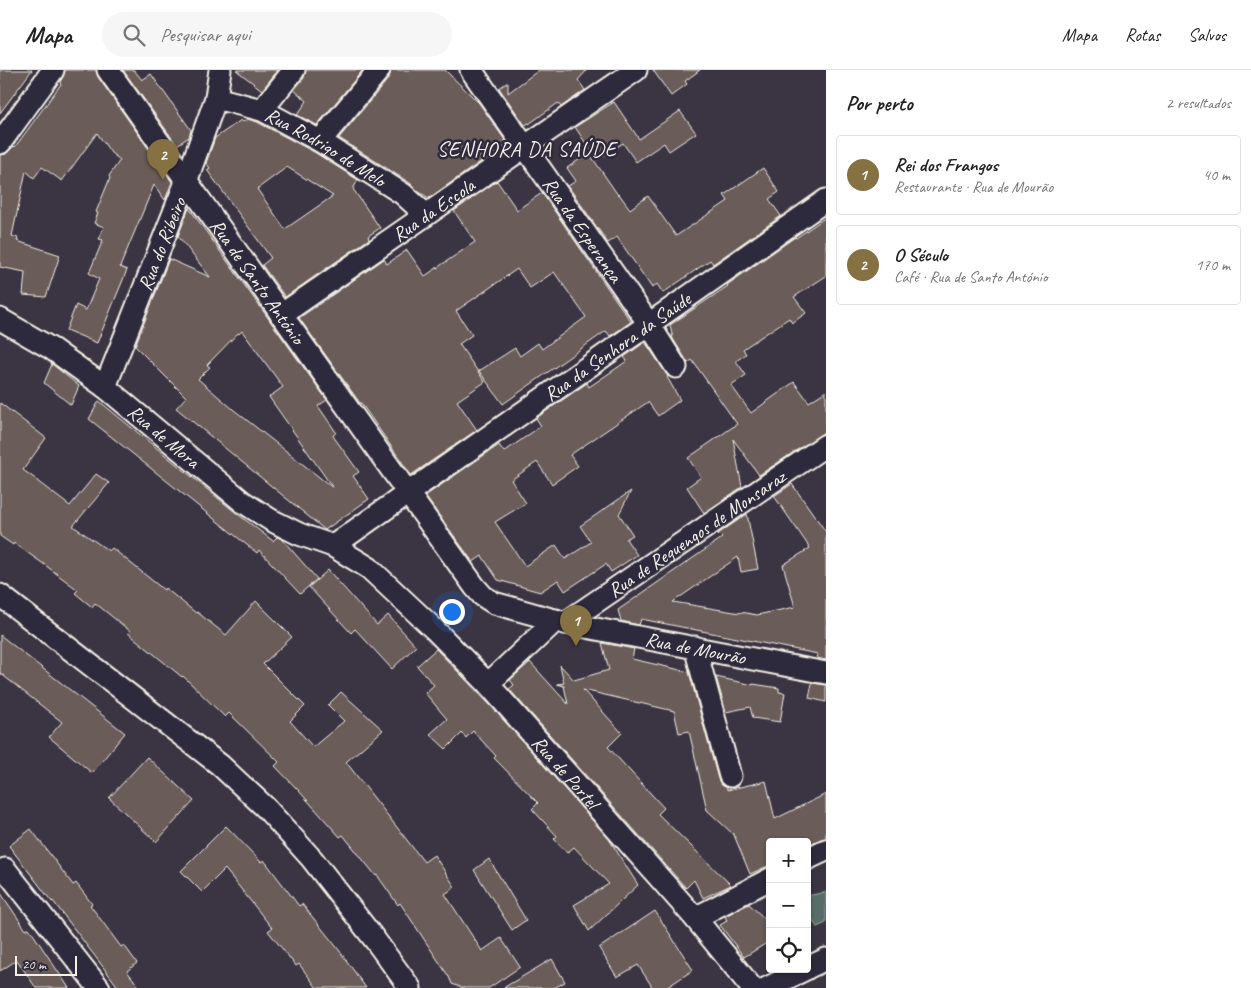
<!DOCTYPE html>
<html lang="pt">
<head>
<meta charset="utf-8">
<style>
	:root { --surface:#fff; --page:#f6f6f6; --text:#222; --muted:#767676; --line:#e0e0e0; --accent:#857141 }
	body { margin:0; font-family:Caveat,sans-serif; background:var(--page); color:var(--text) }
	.controls { position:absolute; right:15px; bottom:15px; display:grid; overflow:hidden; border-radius:5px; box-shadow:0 1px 4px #0004 }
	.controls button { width:45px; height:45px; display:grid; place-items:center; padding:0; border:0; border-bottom:1px solid var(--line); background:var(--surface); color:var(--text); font:25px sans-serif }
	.scale { position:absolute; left:15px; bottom:12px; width:62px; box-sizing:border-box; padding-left:5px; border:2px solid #f4f1e8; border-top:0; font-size:14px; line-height:18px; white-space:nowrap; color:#f4f1e8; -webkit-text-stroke:4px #2f2a3d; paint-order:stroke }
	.you { position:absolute; left:451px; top:541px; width:18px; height:18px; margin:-12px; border:4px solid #fff; border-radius:50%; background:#1a73e8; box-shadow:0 0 0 8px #1a73e833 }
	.badge { display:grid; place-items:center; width:32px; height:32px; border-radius:50%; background:var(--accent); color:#fff; font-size:16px; font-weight:700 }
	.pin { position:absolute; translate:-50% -41px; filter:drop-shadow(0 1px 2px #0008) }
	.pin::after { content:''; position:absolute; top:26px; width:18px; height:15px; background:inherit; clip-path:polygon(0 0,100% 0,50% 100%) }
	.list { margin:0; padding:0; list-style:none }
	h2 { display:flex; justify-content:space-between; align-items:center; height:65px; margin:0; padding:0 20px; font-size:21px }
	h2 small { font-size:16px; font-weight:400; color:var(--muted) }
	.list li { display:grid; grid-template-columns:32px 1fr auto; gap:15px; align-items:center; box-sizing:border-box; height:80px; margin:0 10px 10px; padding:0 10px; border:1px solid var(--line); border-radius:5px }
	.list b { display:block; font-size:19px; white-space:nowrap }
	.list p { margin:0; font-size:16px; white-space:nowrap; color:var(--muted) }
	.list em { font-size:16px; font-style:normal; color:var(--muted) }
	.icon { flex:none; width:28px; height:28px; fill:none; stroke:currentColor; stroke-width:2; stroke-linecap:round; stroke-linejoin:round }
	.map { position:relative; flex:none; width:826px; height:918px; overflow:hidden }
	header { display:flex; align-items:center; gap:30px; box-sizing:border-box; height:70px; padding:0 25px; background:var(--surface); border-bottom:1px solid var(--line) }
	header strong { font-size:24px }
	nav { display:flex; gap:28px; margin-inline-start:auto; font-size:18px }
	.search { width:350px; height:45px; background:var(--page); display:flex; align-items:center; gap:12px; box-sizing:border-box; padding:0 18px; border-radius:28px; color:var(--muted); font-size:19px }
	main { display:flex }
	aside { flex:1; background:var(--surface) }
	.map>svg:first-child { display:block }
	.green { fill:#576d68; stroke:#a6afa8 }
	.building { fill:#6a5c59; stroke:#f4f1e8; fill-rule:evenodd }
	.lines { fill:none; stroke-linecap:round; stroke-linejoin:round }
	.minor-casing { stroke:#f4f1e8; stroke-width:25 }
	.minor { stroke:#2f2a3d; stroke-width:21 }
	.labels { text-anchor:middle; stroke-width:5; stroke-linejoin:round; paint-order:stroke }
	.street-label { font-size:20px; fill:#f4f1e8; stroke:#2f2a3d }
	.neighbourhood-label { font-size:21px; letter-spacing:1px; fill:#f4f1e8; stroke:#2f2a3d }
</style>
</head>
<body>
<header>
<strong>Mapa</strong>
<div class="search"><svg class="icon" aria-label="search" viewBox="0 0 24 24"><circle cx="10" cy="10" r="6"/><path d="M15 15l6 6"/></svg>Pesquisar aqui</div>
<nav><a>Mapa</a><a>Rotas</a><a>Salvos</a></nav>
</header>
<main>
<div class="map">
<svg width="826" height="918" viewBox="0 0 826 918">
	<rect width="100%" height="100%" fill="#3b3443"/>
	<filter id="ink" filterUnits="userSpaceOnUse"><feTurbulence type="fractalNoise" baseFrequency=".02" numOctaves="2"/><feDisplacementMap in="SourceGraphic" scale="10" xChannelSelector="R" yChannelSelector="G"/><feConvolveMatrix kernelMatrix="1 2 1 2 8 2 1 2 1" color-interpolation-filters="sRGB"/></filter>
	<g filter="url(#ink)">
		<polygon class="green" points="826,822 826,853 817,857 807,843 807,826"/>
		<g class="building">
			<polygon points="0,0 32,0 0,43"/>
			<polygon points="65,0 96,0 98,7 172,112 165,130 154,115 120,197 127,200 97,273 66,260 76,235 86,240 99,209 89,203 103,170 99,169 104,157 94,153 98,143 96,142 110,108 109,106 120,90 111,83 97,63 62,111 42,97 34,108 26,101 12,166 18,168 17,171 60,185 46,227 23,225 25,202 0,197 0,85 6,84 14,76 15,77 61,14 60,12 63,7"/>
			<polygon points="123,0 134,0 142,10 151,4 191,60 189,67 177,75"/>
			<polygon points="236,0 278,0 262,20"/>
			<polygon points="306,0 363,0 317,55 297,45 307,31 294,20 304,8"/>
			<polygon points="391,0 445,0 479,33 505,70 480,87 483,90 429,128 419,122 410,113 339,68 389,8"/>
			<polygon points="539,0 587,0 578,10 585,20 561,37 558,33 529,54 529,53 525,55 499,18 508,12 508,23"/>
			<polygon points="653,0 700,0 685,11 687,14 671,26"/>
			<polygon points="614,32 639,69 680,41 696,63 669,81 664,73 636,92 623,73 597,90 575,57"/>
			<path d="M247,49L257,52L314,82L358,110L353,119L380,158L368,166L369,169L285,227L262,195L271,188L207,100L210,98L206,93L215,68L241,50L243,52ZM287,97L333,126L285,159L257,119Z"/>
			<polygon points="589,83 618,125 619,124 630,139 648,126 676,166 728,131 724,125 763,98 779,122 769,129 781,146 713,194 710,190 663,223 657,214 652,218 617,167 608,173 568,116 576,111 567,98"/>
			<polygon points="497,111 517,140 542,123 631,252 610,266 606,261 503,334 479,301 515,278 520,286 538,273 542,279 586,247 554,202 530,218 517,199 456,241 472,265 459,274 485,312 457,331 477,360 411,405 361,333 360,333 299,248 384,189 387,194 407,180 425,206 475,172 454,141"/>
			<path d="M189,138L327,330L318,336L336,362L333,366L359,402L353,406L369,429L325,460L176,338L186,327L135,276L169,189L210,207L178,166ZM242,261L283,317L269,327L333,418L234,340L198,309L210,297L207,295L238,263L239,264Z"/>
			<polygon points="826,147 826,206 794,227 806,243 792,253 789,248 743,279 746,284 736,291 746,305 731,315 751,343 794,312 809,332 826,321 826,361 759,405 733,369 742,417 704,443 687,417 701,407 688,388 737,354 692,290 688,293 673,269 670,255 728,216 727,215 795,167 796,168"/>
			<polygon points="645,272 668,306 667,307 680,330 658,346 648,332 570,385 578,396 552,414 537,392 511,410 526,433 495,452 525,496 556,475 565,489 591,472 580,456 631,421 619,444 633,465 626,469 637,485 611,502 606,494 565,521 558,510 540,522 498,510 482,486 473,492 425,426 499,375 504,382 541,356 536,348 587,313 589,317 627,291 624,287"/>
			<polygon points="52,294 79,316 71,335 44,313"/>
			<polygon points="99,331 235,442 273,471 277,467 282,469 317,509 300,524 259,480 257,483 89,349"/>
			<polygon points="0,333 46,368 23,400 37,410 37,411 70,436 96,404 109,413 73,456 109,481 112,478 164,520 165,518 196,543 197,542 226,565 256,531 292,567 263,594 305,636 290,651 313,677 344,651 328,635 341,622 383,660 346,692 424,792 434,785 455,817 445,824 482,881 501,868 520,897 489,918 463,918 452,914 449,907 400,833 398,835 377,805 376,806 343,765 340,767 299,721 275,696 279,692 229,643 225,647 183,606 182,607 128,563 130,561 95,533 92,537 75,523 78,520 45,495 14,473 13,475 0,466"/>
			<polygon points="792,414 826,462 826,590 817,588 818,584 641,549 639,555 621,551 618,540 722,468 718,464 747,444 758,499 741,502 738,487 673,532 740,543 741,542 757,545 795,537 783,495 810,478 774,426"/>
			<polygon points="328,500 377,555 388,545 416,576 392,599 355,559 351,563 309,517"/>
			<polygon points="0,565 125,663 92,703 49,667 62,652 0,603"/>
			<polygon points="602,573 634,579 632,589 689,602 718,709 721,714 727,718 727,720 766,711 775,749 826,724 826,768 821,769 807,775 807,772 770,772 770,795 750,804 734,765 707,740 689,661 679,663 674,641 583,620 622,663 608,677 664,738 658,744 731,815 703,828 694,810 686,818 509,619 514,615 510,610 530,592 568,634 564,616 557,614 564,613 560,595 574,610 609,600"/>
			<polygon points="436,579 491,636 609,769 638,815 589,861 574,835 609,814 574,777 567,783 554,769 557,766 532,739 538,733 494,688 496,686 473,661 466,668 462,663 446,679 430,664 447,649 425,623 434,615 417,596"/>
			<polygon points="716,607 753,615 753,614 779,618 779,622 785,623 780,652 753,648 750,637 726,642"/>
			<polygon points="812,613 826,615 826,632 809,628"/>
			<polygon points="147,687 194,731 156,772 109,728"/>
			<polygon points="226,756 261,792 264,790 299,836 302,834 339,880 366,918 317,918 299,894 296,896 268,861 272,858 225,799 202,822 181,801"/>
			<polygon points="31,759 73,815 76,813 92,834 90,835 121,877 124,875 137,893 127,901 140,918 119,918 53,831 52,832 9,776"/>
			<polygon points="489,789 526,850 512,860 474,800"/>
			<polygon points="0,822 26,860 29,858 69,918 36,918 17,890 0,901"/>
			<polygon points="749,834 766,850 770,856 770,871 744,887 720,855 727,851 725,846"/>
			<polygon points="655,841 693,900 666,918 653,918 638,895 617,907 599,878"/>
			<polygon points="552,889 565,912 554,918 503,918"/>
		</g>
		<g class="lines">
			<defs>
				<g id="minor">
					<path id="s1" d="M108,0L408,423L826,130"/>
					<path id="s2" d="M471,0L649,254L676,297"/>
					<path id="s3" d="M216,28L262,40L320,71L403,124L426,145"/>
					<polyline points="262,40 294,0"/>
					<polyline points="320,71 379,0"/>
					<polyline points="0,73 53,0"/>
					<path id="s4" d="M281,245L636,0"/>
					<path id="s5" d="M0,249L52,279L105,317L243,432L271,450L299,464L333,476L369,498L434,559L488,614L695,848L752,918"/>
					<path id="s6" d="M105,317L186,112L216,28L220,0"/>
					<path id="s7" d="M333,476L408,423L475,517L483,526L494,533L565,553L826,603"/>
					<polyline points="0,525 220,695 266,738 312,789 375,870 410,918"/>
					<path id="s8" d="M565,553L826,375"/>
					<polyline points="695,577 730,706"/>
					<polyline points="488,614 556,550"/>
					<polyline points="807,789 826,780"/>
					<polyline points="5,799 99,918"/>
					<polyline points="695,848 770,809"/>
					<polyline points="807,898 826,889"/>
					<polyline points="767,918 806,899"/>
				</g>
			</defs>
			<use href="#minor" class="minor-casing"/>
			<use href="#minor" class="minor"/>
		</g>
	</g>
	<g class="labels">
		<g class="street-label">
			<text dy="7" stroke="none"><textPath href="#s3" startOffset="121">Rua Rodrigo de Melo</textPath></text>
			<text dy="7" stroke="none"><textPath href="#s4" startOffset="185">Rua da Escola</textPath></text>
			<text dy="7" stroke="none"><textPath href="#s2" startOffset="195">Rua da Esperança</textPath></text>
			<text dy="7" stroke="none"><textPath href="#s6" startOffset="154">Rua do Ribeiro</textPath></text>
			<text dy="7" stroke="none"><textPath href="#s1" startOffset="259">Rua de Santo António</textPath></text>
			<text dy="7" stroke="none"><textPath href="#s1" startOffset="774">Rua da Senhora da Saúde</textPath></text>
			<text dy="7" stroke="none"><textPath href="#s5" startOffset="202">Rua de Mora</textPath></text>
			<text dy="7" stroke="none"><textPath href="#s8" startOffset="159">Rua de Reguengos de Monsaraz</textPath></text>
			<text dy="7" stroke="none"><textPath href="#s7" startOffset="439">Rua de Mourão</textPath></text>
			<text dy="7" stroke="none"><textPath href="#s5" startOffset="731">Rua de Portel</textPath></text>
		</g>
		<g class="neighbourhood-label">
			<text x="527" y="86">SENHORA DA SAÚDE</text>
		</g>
	</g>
</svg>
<div class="controls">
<button>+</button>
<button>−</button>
<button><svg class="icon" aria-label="locate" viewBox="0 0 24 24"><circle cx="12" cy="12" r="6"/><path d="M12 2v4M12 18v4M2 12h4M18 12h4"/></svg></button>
</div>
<div class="scale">20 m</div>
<div class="you"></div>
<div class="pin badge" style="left:576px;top:576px">1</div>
<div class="pin badge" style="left:163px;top:110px">2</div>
</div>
<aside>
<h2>Por perto<small>2 resultados</small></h2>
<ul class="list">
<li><span class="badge">1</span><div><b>Rei dos Frangos</b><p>Restaurante · Rua de Mourão</p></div><em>40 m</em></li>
<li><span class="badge">2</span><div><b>O Século</b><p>Café · Rua de Santo António</p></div><em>170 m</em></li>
</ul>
</aside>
</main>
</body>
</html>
